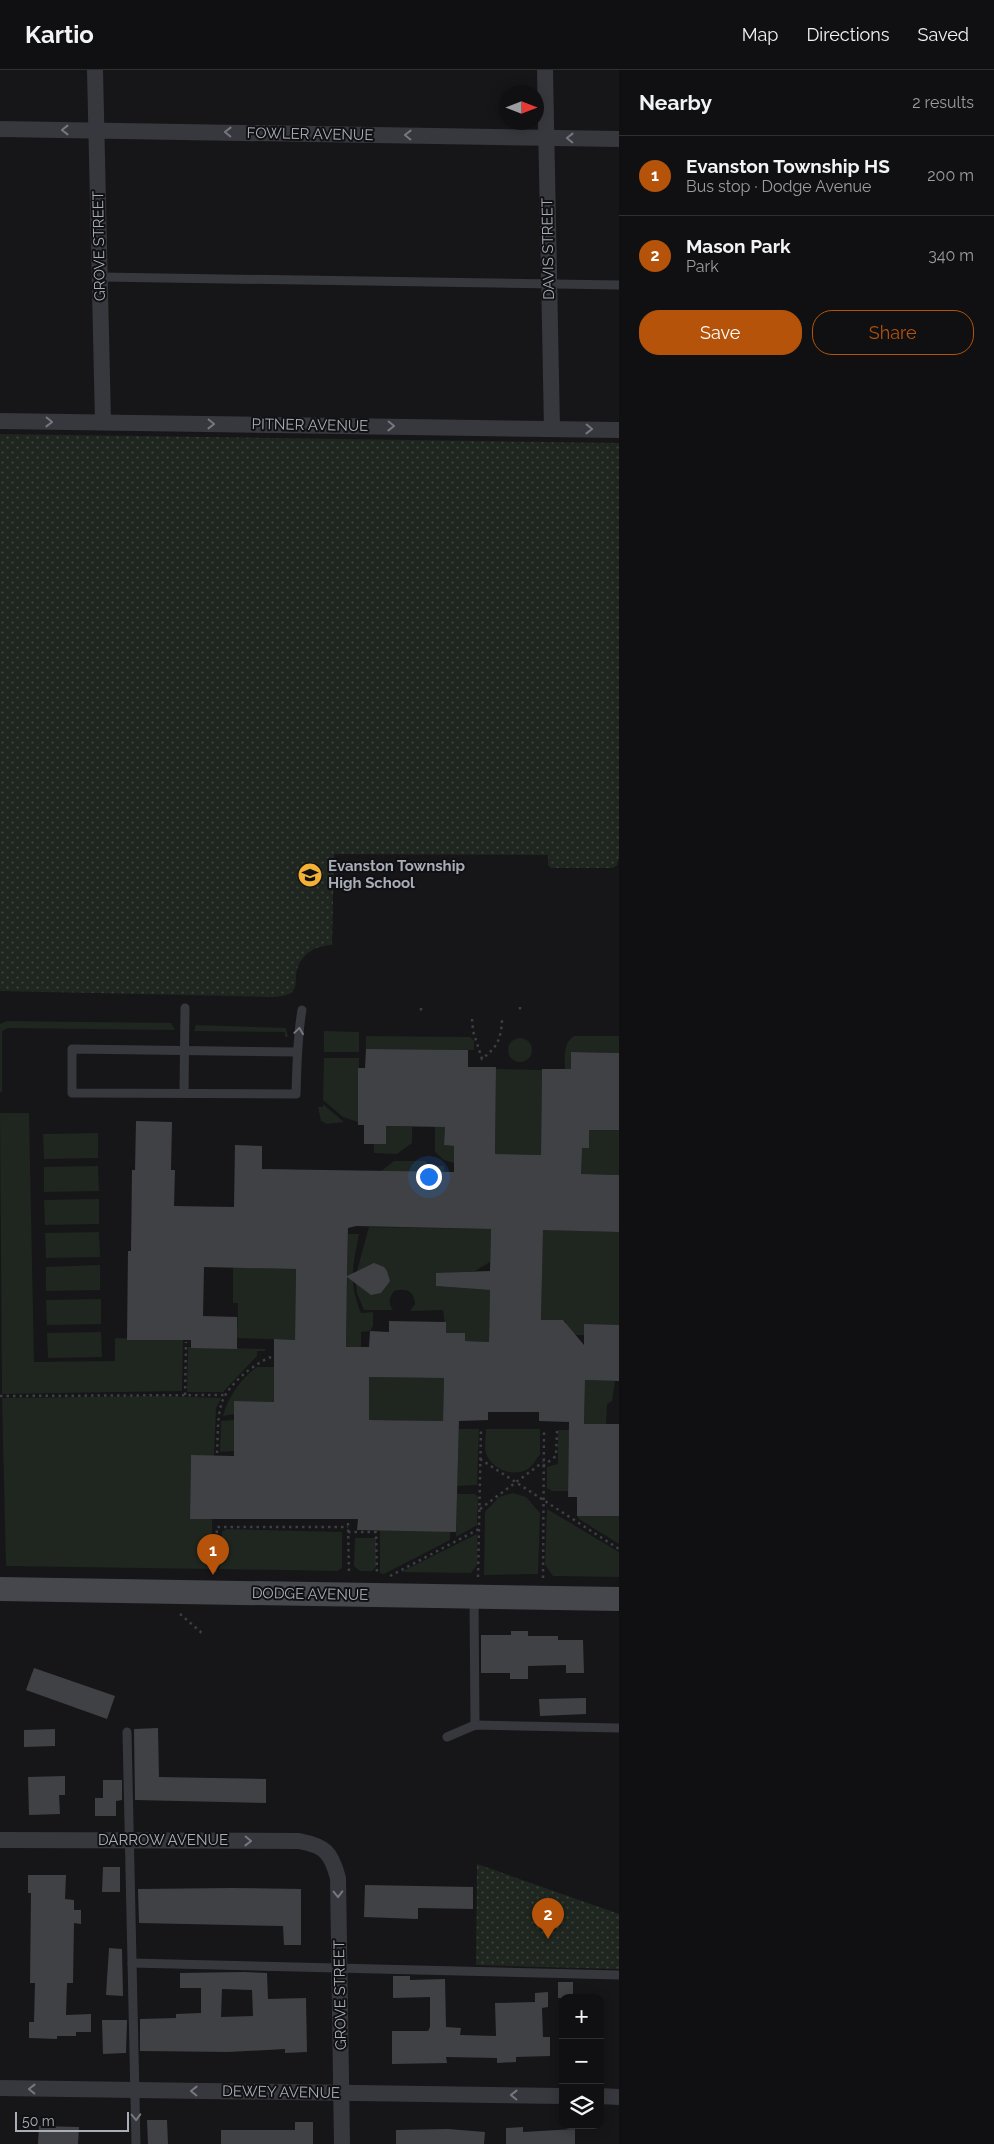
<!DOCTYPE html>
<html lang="en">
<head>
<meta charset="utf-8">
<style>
	:root { --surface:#101012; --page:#19191b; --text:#f1f3f6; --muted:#9c9d9f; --line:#303032; --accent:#b45309 }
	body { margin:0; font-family:Raleway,sans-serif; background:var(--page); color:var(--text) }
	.controls { position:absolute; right:15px; bottom:15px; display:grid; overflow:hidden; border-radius:10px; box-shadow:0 2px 12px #0003 }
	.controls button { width:45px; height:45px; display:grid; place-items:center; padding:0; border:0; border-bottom:1px solid var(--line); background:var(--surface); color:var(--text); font:25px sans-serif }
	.compass { position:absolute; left:499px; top:15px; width:45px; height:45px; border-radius:50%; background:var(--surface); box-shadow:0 2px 12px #0003; rotate:90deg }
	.scale { position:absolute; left:15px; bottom:12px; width:114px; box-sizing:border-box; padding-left:5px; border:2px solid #a8adb8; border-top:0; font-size:14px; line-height:18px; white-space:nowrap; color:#a8adb8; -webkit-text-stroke:4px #111113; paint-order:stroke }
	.you { position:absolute; left:428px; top:1106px; width:18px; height:18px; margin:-12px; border:4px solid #fff; border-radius:50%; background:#1a73e8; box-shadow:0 0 0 8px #1a73e833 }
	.badge { display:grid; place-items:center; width:32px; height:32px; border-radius:50%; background:var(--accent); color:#fff; font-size:16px; font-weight:700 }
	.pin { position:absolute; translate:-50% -41px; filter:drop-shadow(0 1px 2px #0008) }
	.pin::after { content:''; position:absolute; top:26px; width:18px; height:15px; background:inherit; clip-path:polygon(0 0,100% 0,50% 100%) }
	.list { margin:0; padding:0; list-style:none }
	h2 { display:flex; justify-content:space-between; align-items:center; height:65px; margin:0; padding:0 20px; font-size:21px }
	h2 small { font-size:16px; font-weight:400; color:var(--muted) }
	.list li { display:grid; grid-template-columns:32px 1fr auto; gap:15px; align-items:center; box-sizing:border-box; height:80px; padding:0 20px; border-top:1px solid var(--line) }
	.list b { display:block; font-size:19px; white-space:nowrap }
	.list p { margin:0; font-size:16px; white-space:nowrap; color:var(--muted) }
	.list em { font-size:16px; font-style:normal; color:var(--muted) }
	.actions { display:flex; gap:10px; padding:15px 20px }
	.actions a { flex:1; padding:11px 0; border:1px solid var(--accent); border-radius:20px; text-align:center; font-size:18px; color:var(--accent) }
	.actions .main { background:var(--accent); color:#fff }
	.icon { flex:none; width:28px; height:28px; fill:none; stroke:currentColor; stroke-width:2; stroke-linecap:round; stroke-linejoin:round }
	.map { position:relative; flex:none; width:619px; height:2074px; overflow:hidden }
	header { display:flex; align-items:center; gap:30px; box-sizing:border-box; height:70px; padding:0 25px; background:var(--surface); border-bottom:1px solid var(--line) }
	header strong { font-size:24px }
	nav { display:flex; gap:28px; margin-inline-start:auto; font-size:18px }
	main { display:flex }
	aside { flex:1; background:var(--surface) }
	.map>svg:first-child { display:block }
	.green { fill:#1e261f }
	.park { fill:url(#park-dots) }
	.building { fill:#404145; fill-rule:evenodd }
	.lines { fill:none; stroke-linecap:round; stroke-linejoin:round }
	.path { stroke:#3d3f44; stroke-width:2.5; stroke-dasharray:2.5 4; stroke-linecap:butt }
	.lane { stroke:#37383d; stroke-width:9 }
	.street { stroke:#37383d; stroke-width:16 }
	.secondary { stroke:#45474d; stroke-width:24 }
	.oneway { stroke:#757881 }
	.labels { text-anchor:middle; stroke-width:4; stroke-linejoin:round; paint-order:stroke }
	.street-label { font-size:15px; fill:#a8adb8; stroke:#111113 }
	.poi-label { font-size:15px; font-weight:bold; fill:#a8adb8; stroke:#111113; text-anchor:start }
</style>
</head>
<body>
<header>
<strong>Kartio</strong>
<nav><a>Map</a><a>Directions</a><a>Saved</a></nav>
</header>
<main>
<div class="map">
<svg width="619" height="2074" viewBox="0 0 619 2074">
	<defs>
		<pattern id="park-dots" width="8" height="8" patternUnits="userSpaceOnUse" patternTransform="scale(1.25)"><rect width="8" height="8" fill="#1e261f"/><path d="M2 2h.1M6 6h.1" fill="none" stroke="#3c433d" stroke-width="1.8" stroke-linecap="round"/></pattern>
	</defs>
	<rect width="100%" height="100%" fill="#161618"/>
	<g class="green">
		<polygon points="7,951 171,953 175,960 8,958 2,961 2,1021 0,1023 0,954"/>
		<polygon points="196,955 286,958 288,967 285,967 285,962 194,961"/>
		<polygon points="324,961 359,962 359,982 324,982"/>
		<polygon points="366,966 470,967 474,971 474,980 366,979"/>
		<path d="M574,966H619V983L571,982V999H565C565,987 563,973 574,966Z"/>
		<circle cx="520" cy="980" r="12"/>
		<polygon points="324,988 359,988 358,1052 343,1047 323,1030"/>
		<polygon points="496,999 542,1000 541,1085 495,1084"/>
		<polygon points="323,1034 344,1052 327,1054 321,1051 318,1037 323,1037"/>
		<polygon points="0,1043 29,1043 34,1292 115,1291 115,1268 183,1270 182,1321 2,1324"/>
		<polygon points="386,1056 412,1057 412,1073 397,1084 374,1083 374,1074 386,1074"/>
		<polygon points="435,1057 445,1057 444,1075 454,1076 454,1093 444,1090 435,1082"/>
		<polygon points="589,1060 619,1060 619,1105 589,1104 581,1115 580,1078 589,1078"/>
		<polygon points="98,1063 98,1088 44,1089 43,1064"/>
		<polygon points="394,1091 426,1091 427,1095 444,1096 444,1102 374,1107"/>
		<polygon points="98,1096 99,1121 44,1122 44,1097"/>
		<polygon points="99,1129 99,1154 45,1155 44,1130"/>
		<polygon points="543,1154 551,1160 619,1162 619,1255 584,1265 566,1265 566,1252 563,1250 541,1252"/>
		<path d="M369,1157L491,1159L490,1192L475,1201L436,1204V1216L490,1220L489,1272L465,1271V1263H446L443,1240L410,1241L415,1234C414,1220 406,1218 394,1221C389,1228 388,1232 393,1240H364L357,1223L355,1208Z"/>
		<polygon points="99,1162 100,1187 46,1188 45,1163"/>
		<path d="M348,1164H359C353,1196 348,1211 361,1243L373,1242V1256L370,1261L361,1262V1277H346Z"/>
		<polygon points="100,1195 100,1220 46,1221 46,1197"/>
		<polygon points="233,1197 296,1199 295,1270 237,1268 238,1233 233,1233"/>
		<polygon points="101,1229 101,1254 47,1255 46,1230"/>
		<polygon points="101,1262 102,1287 48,1288 47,1263"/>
		<polygon points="188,1277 265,1279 265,1281 257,1281 257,1286 223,1322 187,1322"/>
		<path d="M257,1297H274V1332L235,1331L234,1344L223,1346C228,1327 241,1308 257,1297Z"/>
		<polygon points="369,1307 444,1308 443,1351 369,1350"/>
		<polygon points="585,1310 615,1311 612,1331 607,1334 606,1354 584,1354"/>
		<polygon points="155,1326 221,1328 216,1338 214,1386 191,1386 190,1449 212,1449 212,1499 6,1496 2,1328"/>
		<polygon points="234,1350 234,1381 220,1382 221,1351"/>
		<polygon points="459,1359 479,1359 477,1415 457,1416"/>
		<path d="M486,1359H540V1385C536,1388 534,1395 528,1399C513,1408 491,1399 486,1383C484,1376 486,1366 486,1359Z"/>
		<polygon points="558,1360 569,1360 568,1421 552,1421 547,1418 547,1397 558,1394"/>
		<polygon points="513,1423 526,1427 540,1443 538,1504 484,1505 485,1442 499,1427"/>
		<polygon points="457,1424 475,1424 478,1427 477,1455 456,1467"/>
		<polygon points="547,1439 619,1482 619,1507 553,1506 545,1495"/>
		<polygon points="577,1446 619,1446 619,1474 579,1449"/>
		<polygon points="226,1459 342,1462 342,1498 337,1501 219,1499 222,1462"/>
		<polygon points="380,1460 450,1461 450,1470 384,1504 380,1503"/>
		<polygon points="477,1464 477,1495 471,1503 401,1502"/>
		<polygon points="355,1468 376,1468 376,1497 372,1501 360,1501 354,1496"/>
	</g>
	<g class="park">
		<path d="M0,364L619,373V786L617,795L613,798H551L548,795V785L334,784L332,875C313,876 299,885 296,905C296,910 296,917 293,921C289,926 280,926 274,927L0,921Z"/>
		<polygon points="477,1794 619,1844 619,1899 476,1895"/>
	</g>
	<g class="building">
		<path d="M366,979L468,980V997H496L495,1084L541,1085L542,999H571V982L619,983V1060H589V1078H582L581,1104L619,1105V1162L543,1160L541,1250H563L584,1275V1254L619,1255V1311L585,1310L584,1354H619V1446H577V1427H568L569,1352L539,1351V1342H488V1350L459,1351L456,1462L357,1460L358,1449H190L191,1385L234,1386V1331L274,1332V1269L295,1270L296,1199L204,1197L203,1246L237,1247V1279L191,1278V1270H127L128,1181H131L132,1100H135L136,1051L172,1052L171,1100H175L174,1136L234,1137L235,1075L262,1076V1099L454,1102V1076L444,1075L445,1057L386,1056V1074H364V1055H358V998H365ZM356,1156L491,1159L490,1201L436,1203V1216L490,1220L489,1272L465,1271V1263H446V1252L389,1251V1262L370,1261L369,1277H346L347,1207L371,1225L381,1223L390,1211L387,1201L384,1197L374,1193L347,1206L348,1158ZM369,1307L444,1308L443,1351L369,1350Z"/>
		<polygon points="511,1561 528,1561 528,1566 558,1566 558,1570 583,1570 584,1603 566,1603 566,1595 528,1596 528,1609 510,1609 510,1603 481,1603 481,1565 511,1565"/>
		<polygon points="34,1598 115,1626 107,1649 26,1620"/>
		<polygon points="586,1628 586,1644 540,1646 539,1629"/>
		<polygon points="158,1658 159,1707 266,1709 266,1733 135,1730 134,1659"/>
		<polygon points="55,1659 55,1676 24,1677 24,1660"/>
		<polygon points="65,1706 65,1725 59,1725 60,1744 29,1745 28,1707"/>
		<polygon points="103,1710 122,1710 122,1730 116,1731 116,1746 95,1746 95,1728 103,1728"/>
		<polygon points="103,1797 120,1797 120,1822 102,1822"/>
		<polygon points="28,1805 66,1805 65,1829 74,1830 74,1840 81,1840 81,1854 74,1853 73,1913 67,1913 66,1945 91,1944 91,1962 76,1962 76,1966 57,1966 57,1969 29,1968 29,1952 34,1952 35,1913 30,1913 31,1823 28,1823"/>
		<polygon points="365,1815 473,1817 473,1839 418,1838 418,1849 364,1847"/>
		<polygon points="232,1818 301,1819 301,1875 284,1875 283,1856 139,1853 138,1819"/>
		<polygon points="109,1878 122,1879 123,1926 106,1925"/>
		<path d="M244,1902L267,1903L268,1929L306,1928L307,1982L285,1983V1979L228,1982L140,1981V1949L176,1948V1944L201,1943V1918H180V1903ZM222,1919L252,1920L253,1946L221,1947Z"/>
		<polygon points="393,1906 410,1906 410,1910 445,1909 446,1957 461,1958 460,1965 496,1966 495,1933 535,1932 535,1923 548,1922 548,1937 542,1938 543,1967 550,1967 550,1986 516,1987 516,1992 497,1993 497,1988 446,1987 447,1993 392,1994 392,1961 428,1961 430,1957 430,1927 393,1928"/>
		<rect x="558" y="1912" width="15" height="16"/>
		<polygon points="102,1950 127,1950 126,1983 103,1984"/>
		<polygon points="147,2050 167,2050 168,2074 148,2074"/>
		<polygon points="295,2052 313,2052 313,2074 221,2074 221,2060 295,2060"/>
		<polygon points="39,2056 79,2057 78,2074 38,2074"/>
		<polygon points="523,2057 523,2062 575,2059 575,2074 506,2074 506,2058"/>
		<polygon points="448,2059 485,2062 484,2074 396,2074 396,2060"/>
	</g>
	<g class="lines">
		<g class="path">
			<polyline points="520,937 520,942"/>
			<polyline points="421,938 421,944"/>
			<path d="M472,949L473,961L482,989C497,977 501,970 502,950"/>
			<polyline points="185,1325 186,1272"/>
			<polyline points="0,1326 227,1325"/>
			<path d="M217,1383C218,1368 217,1350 221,1335C226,1316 253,1294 271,1287"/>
			<polyline points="480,1389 619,1479"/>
			<polyline points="543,1396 556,1386 557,1361"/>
			<polyline points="480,1439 543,1392"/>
			<polyline points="348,1453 349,1505"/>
			<polyline points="348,1462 376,1462 377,1505"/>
			<polyline points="215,1502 217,1457 348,1457"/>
			<polyline points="390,1506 479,1459"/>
			<polyline points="478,1507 481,1360"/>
			<polyline points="543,1508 544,1362"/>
			<polyline points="180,1544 203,1564"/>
		</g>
		<g class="lane">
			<polyline points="100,207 619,215"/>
			<path d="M297,982L72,979V1023L296,1024C297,996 297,968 302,940"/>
			<polyline points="184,1023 185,938"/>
			<polyline points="474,1528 475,1655"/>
			<polyline points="127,1662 136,2074"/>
			<polyline points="447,1667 475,1655 619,1658"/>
			<polyline points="132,1893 619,1905"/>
		</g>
		<g class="street">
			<polyline points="95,0 103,352"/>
			<polyline points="545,0 552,359"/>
			<polyline points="0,59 619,69"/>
			<polyline points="0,351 619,360"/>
			<path d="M0,1770L299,1771C325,1776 331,1782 338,1808L342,2074"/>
			<polyline points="0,2018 563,2026"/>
			<polyline points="600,2026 619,2027"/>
		</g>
		<polyline class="secondary" points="0,1519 619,1529"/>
	</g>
	<defs><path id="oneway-chevron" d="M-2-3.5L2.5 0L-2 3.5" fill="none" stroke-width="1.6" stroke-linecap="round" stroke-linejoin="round" transform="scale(1.25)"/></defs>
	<g class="oneway">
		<use href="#oneway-chevron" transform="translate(65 60) rotate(-180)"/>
		<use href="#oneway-chevron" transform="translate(228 62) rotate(-179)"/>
		<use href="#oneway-chevron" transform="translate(408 65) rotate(-179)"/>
		<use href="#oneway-chevron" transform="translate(570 68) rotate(-179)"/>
		<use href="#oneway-chevron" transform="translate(49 352) rotate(1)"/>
		<use href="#oneway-chevron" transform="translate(211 354) rotate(1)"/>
		<use href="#oneway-chevron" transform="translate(391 356) rotate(1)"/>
		<use href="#oneway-chevron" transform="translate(589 359) rotate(1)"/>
		<use href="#oneway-chevron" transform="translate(299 961) rotate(-82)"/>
		<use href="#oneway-chevron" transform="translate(248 1771) rotate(1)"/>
		<use href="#oneway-chevron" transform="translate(338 1824) rotate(89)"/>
		<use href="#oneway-chevron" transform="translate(32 2019) rotate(-179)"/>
		<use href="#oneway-chevron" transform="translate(194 2021) rotate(-179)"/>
		<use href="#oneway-chevron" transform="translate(514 2025) rotate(-179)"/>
		<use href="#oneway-chevron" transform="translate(136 2047) rotate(88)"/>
	</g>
	<defs>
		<symbol id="school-disc" viewBox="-11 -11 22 22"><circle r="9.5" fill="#f2b134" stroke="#111113"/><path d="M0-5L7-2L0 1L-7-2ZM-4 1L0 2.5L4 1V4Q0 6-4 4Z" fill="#111"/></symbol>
	</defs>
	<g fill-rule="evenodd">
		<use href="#school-disc" x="296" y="791" width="28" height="28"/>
	</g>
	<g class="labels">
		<g class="street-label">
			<text transform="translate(310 64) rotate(1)" y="5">FOWLER AVENUE</text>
			<text transform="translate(99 176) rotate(-91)" y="5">GROVE STREET</text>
			<text transform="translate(548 179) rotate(-91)" y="5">DAVIS STREET</text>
			<text transform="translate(310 355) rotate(1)" y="5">PITNER AVENUE</text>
			<text transform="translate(310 1524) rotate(1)" y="5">DODGE AVENUE</text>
			<text x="163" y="1775">DARROW AVENUE</text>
			<text transform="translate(340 1925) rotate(-91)" y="5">GROVE STREET</text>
			<text transform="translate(281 2022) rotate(1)" y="5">DEWEY AVENUE</text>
		</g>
		<g class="poi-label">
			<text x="328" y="801">Evanston Township<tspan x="328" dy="17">High School</tspan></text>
		</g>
	</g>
</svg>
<div class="controls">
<button>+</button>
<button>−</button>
<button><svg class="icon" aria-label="layers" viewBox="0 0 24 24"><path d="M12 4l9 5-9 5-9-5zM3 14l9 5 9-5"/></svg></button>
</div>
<svg class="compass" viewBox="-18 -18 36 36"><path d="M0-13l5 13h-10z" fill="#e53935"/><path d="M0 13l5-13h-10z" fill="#9c9d9f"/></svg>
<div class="scale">50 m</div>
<div class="you"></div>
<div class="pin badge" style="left:213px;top:1505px">1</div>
<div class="pin badge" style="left:548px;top:1869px">2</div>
</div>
<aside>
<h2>Nearby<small>2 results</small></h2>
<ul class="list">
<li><span class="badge">1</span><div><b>Evanston Township HS</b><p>Bus stop · Dodge Avenue</p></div><em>200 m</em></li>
<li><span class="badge">2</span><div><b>Mason Park</b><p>Park</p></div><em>340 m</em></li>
</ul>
<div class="actions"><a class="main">Save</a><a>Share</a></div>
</aside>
</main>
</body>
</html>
